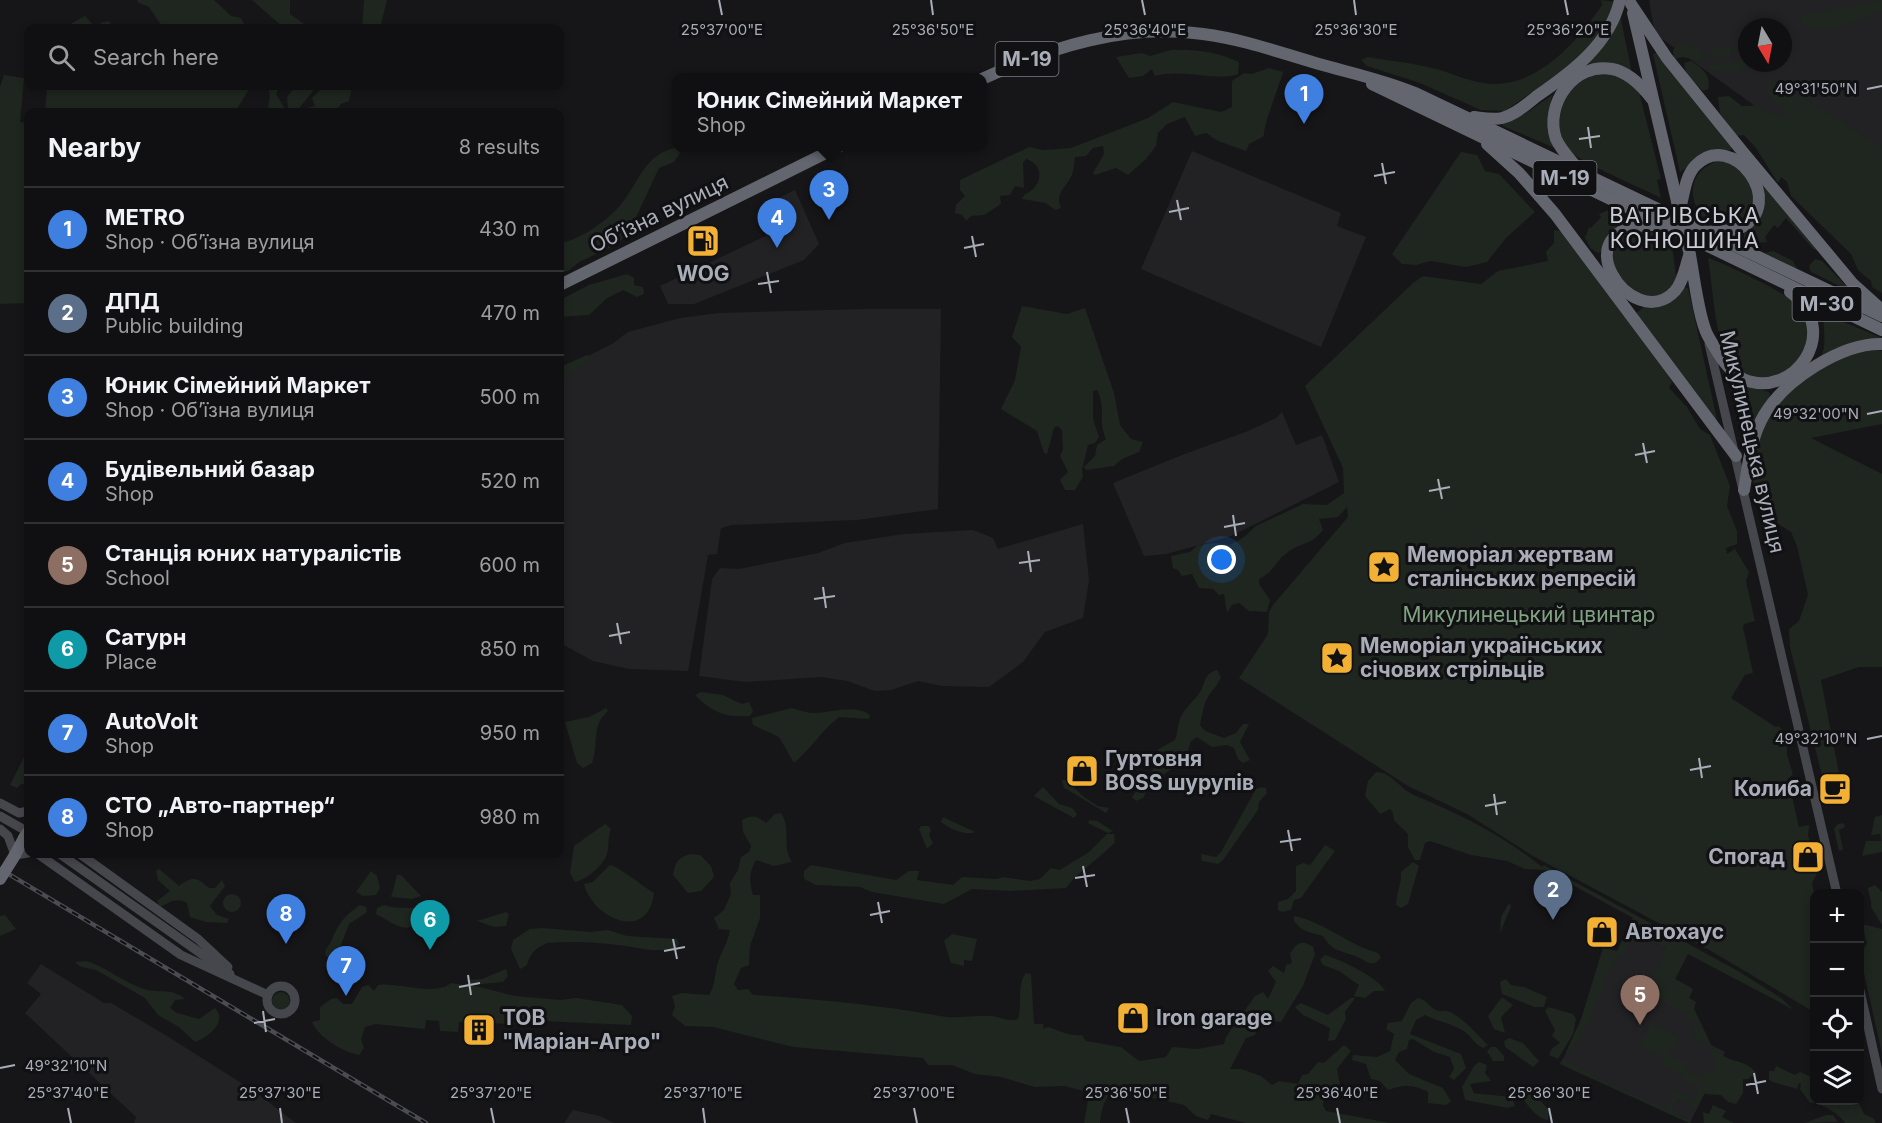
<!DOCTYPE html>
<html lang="en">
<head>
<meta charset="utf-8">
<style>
	:root { --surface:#101012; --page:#19191b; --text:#f1f3f6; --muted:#9c9d9f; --line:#303032; --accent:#7c3aed }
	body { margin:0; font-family:Inter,sans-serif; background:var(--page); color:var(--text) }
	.controls { position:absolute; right:18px; bottom:18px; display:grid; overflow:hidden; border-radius:12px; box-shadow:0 3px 9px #0003 }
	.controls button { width:54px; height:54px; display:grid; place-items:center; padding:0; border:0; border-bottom:2px solid var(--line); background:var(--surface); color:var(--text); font:30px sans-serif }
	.compass { position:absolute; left:1738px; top:18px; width:54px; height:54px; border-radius:50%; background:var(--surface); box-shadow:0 3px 9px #0003; rotate:170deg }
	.you { position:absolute; left:1222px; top:560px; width:21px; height:21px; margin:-15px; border:4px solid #fff; border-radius:50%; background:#1a73e8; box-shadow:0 0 0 9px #1a73e833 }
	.badge { display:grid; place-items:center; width:39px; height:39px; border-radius:50%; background:var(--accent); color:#fff; font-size:20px; font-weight:700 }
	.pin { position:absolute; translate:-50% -50px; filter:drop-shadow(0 2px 3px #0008) }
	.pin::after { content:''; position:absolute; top:32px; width:21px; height:18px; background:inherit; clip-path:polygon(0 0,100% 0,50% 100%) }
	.popup { position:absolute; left:672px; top:73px; width:315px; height:78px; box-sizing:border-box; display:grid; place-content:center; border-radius:12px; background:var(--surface); filter:drop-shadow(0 2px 4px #0005); font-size:20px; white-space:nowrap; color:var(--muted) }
	.popup b { font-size:22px; color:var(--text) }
	.popup::after { content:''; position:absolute; left:50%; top:100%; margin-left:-12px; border:12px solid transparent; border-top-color:var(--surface) }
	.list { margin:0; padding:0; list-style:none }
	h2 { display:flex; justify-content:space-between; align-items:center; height:78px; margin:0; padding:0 24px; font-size:26px }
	h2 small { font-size:20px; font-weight:400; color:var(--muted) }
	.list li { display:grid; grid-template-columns:39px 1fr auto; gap:18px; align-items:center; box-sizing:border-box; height:84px; padding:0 24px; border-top:2px solid var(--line) }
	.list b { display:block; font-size:22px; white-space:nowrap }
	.list p { margin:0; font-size:20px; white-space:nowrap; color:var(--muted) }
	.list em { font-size:20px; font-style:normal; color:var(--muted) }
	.icon { flex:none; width:33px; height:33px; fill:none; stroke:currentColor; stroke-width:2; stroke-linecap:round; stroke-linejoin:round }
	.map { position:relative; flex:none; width:1882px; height:1123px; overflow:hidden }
	.search { position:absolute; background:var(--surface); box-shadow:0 3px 9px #0003; left:24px; top:24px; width:540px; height:66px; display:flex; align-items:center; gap:15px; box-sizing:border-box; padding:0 21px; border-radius:12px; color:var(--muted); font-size:22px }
	.panel { position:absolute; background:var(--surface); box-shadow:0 3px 9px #0003; left:24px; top:108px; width:540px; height:750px; border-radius:12px }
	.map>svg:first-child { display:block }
	.built { fill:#222225; fill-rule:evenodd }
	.green { fill:#1e261f; fill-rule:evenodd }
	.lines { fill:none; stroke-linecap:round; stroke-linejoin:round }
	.secondary { stroke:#45474d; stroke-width:9 }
	.highway { stroke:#63666e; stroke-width:12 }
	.rail-casing { stroke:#4a4c52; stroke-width:4.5 }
	.rail { stroke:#111113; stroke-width:2; stroke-dasharray:7; stroke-linecap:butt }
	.highway-bridge { stroke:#63666e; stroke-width:12 }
	.ticks { fill:none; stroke:#a8adb8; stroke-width:2 }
	.labels { text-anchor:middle; stroke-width:6; stroke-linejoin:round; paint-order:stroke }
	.shield { fill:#111113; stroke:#7b7e86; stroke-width:1.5 }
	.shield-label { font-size:20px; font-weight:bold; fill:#a8adb8 }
	.street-label { font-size:21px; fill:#a8adb8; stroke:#111113 }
	.poi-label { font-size:21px; font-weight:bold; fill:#a8adb8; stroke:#111113; text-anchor:start }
	.park-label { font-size:21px; fill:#7fa381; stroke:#111113 }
	.neighbourhood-label { font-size:22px; letter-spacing:1.5px; fill:#c9ccd4; stroke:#111113 }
	.ticks-label { font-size:15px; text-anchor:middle; fill:#a8adb8; stroke:#111113; stroke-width:6; stroke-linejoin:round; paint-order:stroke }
</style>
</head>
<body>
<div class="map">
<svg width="1882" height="1123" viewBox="0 0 1882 1123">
	<rect width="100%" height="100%" fill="#161618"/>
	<g class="built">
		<path d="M1649,0H1882V227L1751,103L1655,34ZM1747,27H1783V63H1747Z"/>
		<polygon points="1192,151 1341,213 1337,226 1366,237 1321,347 1141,269"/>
		<polygon points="795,190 819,244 804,260 694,304 668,304 660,286 774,232 780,219 779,198"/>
		<polygon points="865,309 941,309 938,509 857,520 732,525 721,528 717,554 708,555 688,671 629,669 593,661 560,643 560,370 612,344 628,332 680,318 719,313"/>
		<polygon points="1282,412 1296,445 1322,435 1339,482 1229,537 1166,554 1144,556 1113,483 1182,455 1248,431 1276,418"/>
		<polygon points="1083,524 1089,580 1083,618 1045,632 1023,662 989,687 942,686 918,681 891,690 875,691 847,681 821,677 745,682 699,676 712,579 720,568 739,569 818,553 845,543 904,534 973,530 993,538 998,549"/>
		<polygon points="1629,928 1685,960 1675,979 1693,989 1689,998 1696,1002 1694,1009 1711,1045 1725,1052 1690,1123 1560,1064 1577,1032 1603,948 1617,951"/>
		<polygon points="41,964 104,1003 111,1003 167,1036 254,1091 296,1123 134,1123 136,1117 25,1013 41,994 27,983"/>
		<polygon points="573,1110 600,1116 614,1123 564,1123"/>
	</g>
	<g class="green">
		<polygon points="137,0 214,0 231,16 241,18 246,28 163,28 149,7 139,3"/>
		<polygon points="252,0 290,0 290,14 310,28 284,28"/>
		<polygon points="364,0 387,0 380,28 362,28"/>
		<path d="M1601,0L1616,2L1598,36L1585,51L1565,69L1505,111L1481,110L1420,83L1367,66L1361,60L1368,57C1390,61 1414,63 1436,69C1455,74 1474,84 1494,84C1539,85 1580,39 1602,5Z"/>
		<path d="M1882,0V10C1857,20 1827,38 1802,23L1800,16Z"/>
		<polygon points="1620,15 1632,73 1591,65 1588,62"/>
		<polygon points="85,16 95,27 103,22 109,21 113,28 70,27 72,23"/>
		<polygon points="1681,41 1702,50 1705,62 1683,57 1674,59 1673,50"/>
		<polygon points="1730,44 1732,54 1709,59 1708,57 1712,49"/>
		<path d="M1171,50C1195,49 1217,52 1239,62L1238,74C1219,82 1182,68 1155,76L1152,69L1143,76L1129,78L1116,57L1142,53L1150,56Z"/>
		<polygon points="1657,53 1732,147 1731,150 1692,164 1680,172 1653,54"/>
		<path d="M1747,59V63H1767L1728,73L1709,69V66C1722,61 1734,64 1747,59Z"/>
		<path d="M1691,61C1701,67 1712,76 1708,89L1703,91L1687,75L1684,63Z"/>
		<path d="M1269,68L1283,72C1280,84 1262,128 1264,136L1249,144L1246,151L1218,141L1206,133L1195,136L1185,117L1167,124L1158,133L1156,146L1146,159L1128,175L1116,168L1095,175L1093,173L1104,154L1103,146L1093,148L1086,156L1075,157C1074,164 1074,171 1071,177C1064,190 1055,193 1061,208L1055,210L1046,203L1022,199L1024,195C1041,188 1047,166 1026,159L1023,163L1024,188L1015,186L1010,195L1000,196L1001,204L984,215L971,216L966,221L962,215L955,213L956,205L965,196L960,190V180L1029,147L1043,150L1071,148L1148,118L1173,102L1221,112L1232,107V81L1244,73L1252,74Z"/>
		<path d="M1598,73L1618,75L1638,88L1661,179L1657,180L1661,198C1642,188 1578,162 1566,148C1561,142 1560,134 1558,127C1551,98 1575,83 1598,73Z"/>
		<polygon points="4,75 24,78 20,122 28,123 28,303 0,304 0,87"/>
		<polygon points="1775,81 1882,147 1882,293 1872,287 1871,281 1858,270 1851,254 1791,196 1787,182 1781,177 1778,183 1756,148 1744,135 1736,136 1720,113 1718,97 1729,96 1742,106 1754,106 1783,117 1784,110 1767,94 1767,85"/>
		<polygon points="47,86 167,86 176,91 171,86 251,86 237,109 229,112 45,112"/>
		<polygon points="268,86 280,86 276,94 285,109 288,108 287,97 296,86 317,86 300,107 301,112 267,112 270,96"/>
		<polygon points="324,86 352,86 349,101 341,104 335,112 305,112 302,109 315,106 312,98"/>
		<polygon points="1552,95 1548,125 1555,148 1503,126 1502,123 1525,114"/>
		<path d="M675,148L680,153L674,162L659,168L631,228L618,244L579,262L568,271L560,272V243C580,240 609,220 622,203C639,182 645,154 675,148Z"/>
		<polygon points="1461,152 1477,155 1485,171 1499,174 1535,212 1506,238 1487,262 1466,267 1431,261 1416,265 1402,264 1392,254"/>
		<path d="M1718,161L1735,162L1753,183V210C1731,228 1727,228 1702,216C1685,194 1692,169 1718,161Z"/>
		<path d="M1535,173L1556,182L1561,189L1560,194L1555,196C1545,193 1536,183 1532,174Z"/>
		<path d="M1762,183L1817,250L1813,249L1786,218L1778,228L1774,225L1765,237L1767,242L1753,243L1744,239V232C1759,221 1766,201 1762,183Z"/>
		<polygon points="695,196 706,199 678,212 685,202"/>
		<polygon points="1609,210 1633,219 1614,230 1602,251 1598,253 1590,248 1584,235 1586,236 1589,227 1591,228 1601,217 1599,214"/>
		<path d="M1554,230L1561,231L1573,245L1666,371L1672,382L1669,388L1687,407L1700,429L1710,435L1730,486L1727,506L1737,531V544L1726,548L1727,554L1735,549L1749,572L1746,581L1755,621L1744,624L1743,627L1753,673L1745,675L1731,698L1776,727L1779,726L1787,736V755L1793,774L1788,779L1799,827L1809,825L1808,836L1814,850L1812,863L1818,865L1819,870L1812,883L1814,894V1012L1711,951L1533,856L1467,814L1408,786L1239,678L1268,634L1269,612L1273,605L1348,517L1347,507L1338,517L1319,519L1323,530C1311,546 1300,542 1287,553C1275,561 1277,569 1259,579V584L1270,600L1267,612L1249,611L1239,603L1232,605L1227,613L1224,594L1219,595L1213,589L1199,588L1192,574L1182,576L1178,570L1173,568L1171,556L1190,552L1198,545L1215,543L1230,545L1244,537L1256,526L1303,504L1327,505L1344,493L1343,468L1305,386L1413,283L1423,276L1481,284L1498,271L1548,261L1546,252L1554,243Z"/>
		<path d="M1646,230L1671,240L1677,282L1658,297C1652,296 1641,297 1635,294C1616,284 1599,242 1627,232C1632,230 1640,231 1646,230Z"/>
		<polygon points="1773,251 1793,261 1797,269 1765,253"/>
		<path d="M1708,258C1722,262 1786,293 1794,302C1843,353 1758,409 1727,357C1715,337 1712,281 1708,258Z"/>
		<polygon points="1815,259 1822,261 1852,292 1811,272 1809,266"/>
		<polygon points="627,274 634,278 634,285 643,287 644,294 637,297 623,290 607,298 589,315 560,317 560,300 589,285"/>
		<polygon points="1684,287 1688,288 1718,424 1636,313 1644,307 1669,302"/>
		<path d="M1022,306L1067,314L1085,308L1114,393L1120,425L1131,439L1143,442L1139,452L1122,459L1114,466L1086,470L1084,467L1095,456L1097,445L1106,439C1097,419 1107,410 1097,390L1093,391V419L1099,437L1095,443L1088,445L1082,470L1083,477L1075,490H1065L1060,480L1068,472L1060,456L1063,450L1062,430L1057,426L1054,428L1047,454L1044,453L1037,431L1001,409L1015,380L1021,347L1012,337Z"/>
		<path d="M1825,315L1829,316L1882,338L1820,358C1829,344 1821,330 1825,315Z"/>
		<path d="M1874,350L1882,351V424L1811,438L1882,474V667H1859L1821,680L1845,804H1829L1790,647L1789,629L1799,621L1808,595L1797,546L1791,532L1764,515C1759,500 1753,485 1752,470C1751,463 1755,454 1757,447C1770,396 1822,357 1874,350Z"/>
		<polygon points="587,355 591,360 560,380 560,367"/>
		<polygon points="1726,371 1744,385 1769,392 1771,399 1745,451"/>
		<path d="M1217,670L1221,677C1218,686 1212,689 1208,697C1203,705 1202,716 1200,725L1205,731L1224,738L1236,733L1243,724H1249L1240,742L1250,760L1243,763L1238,759L1234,748L1227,745L1212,747L1197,737L1191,741L1187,754L1180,762L1150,785L1143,798L1136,801L1132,797L1164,755L1157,750L1175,740C1178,733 1177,728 1179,722C1182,710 1192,703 1198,695C1206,686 1202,674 1217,670Z"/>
		<path d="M701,692L723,695L742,704L749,702L753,711L750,716C725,718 712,712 695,695Z"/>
		<path d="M606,708L608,711C591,725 599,744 592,763L583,768L577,763L565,722L589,717Z"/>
		<path d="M792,708C798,710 805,712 811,713C829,714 854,703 870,715L869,719L839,717C821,731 810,750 794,763L779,737L753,725L752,718Z"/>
		<polygon points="28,749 28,783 21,784 17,788 10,785"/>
		<path d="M1376,772C1392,772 1400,789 1414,795C1458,813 1504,836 1542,867L1544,865L1738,971L1781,998L1794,1010L1688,954L1675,979L1693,989L1689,998L1696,1002L1694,1009L1711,1045L1725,1052L1691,1037L1696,1021L1691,1019L1683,1029L1689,1016L1646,991L1666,949L1635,932L1625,953L1616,959L1605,980L1603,991L1593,1009L1594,1014L1569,1054L1566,1052L1582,1017L1603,948L1617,951L1633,918L1545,870L1525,869L1507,861L1471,855L1430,841L1425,843L1420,860H1415L1408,847V834L1394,820L1393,813L1390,809L1380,814L1365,796L1368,781Z"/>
		<path d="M1062,780H1065L1084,797L1098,806L1109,808L1106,813C1091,804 1079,796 1064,788Z"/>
		<polygon points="1043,787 1059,804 1072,808 1077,814 1074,818 1034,796"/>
		<polygon points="1262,787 1266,788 1267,793 1259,802 1258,810 1223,860 1218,864 1202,861 1201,854 1216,857 1221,852 1256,789"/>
		<path d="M781,813C792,829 781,846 792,862L774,866L756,860C749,873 749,881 753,895H760V918L750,946L749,965L741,968L734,984L738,990L748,989L753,995C816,999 879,1005 940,1016C957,1019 974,1015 991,1016C1001,1017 1008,1022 1018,1019C1023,1004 1016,985 1026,973L1031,974L1034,1024H1043L1044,1029L1047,1027C1060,1030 1069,1037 1082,1035L1086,1041L1121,1047L1139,1061L1166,1057L1172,1047L1198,1049L1224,1044L1226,1037L1255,996L1263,992L1268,999L1276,982L1268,971L1273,966L1284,973L1286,965L1292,963L1290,954C1296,943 1302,939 1313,947L1315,954L1303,986L1281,1022L1265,1020L1263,1011L1255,1035L1246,1038L1230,1069H1241L1261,1076L1272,1085L1279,1081L1298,1084L1302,1075L1308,1074L1318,1062L1324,1063L1344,1045L1351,1051L1337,1069L1340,1085L1325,1093L1323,1105L1326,1111L1390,1123H1246L1211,1114L1208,1120L1196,1116L1184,1105L1118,1090C1105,1091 1101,1113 1100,1123H1084L1088,1100L1087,1092L1065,1086L1035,1087L1001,1077L975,1074L952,1065H928L923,1058L793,1047L713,1027L685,1026L672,1015L675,1006L672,996L682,993L709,995C716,984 714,974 718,962C722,951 728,942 730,930L719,929L714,918L724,910L731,894L730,883L738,870L741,857L749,852L751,846L743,832L742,820C752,814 757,816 766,823L775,814Z"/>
		<polygon points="1882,815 1882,852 1862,856 1866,841 1881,841 1880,834 1871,835 1875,817"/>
		<path d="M943,817L975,832C966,836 950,829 941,822Z"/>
		<polygon points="1089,820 1097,821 1113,831 1108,833 1088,823"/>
		<polygon points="1844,823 1845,827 1839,830 1843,850 1839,851 1834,829 1838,824"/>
		<path d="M605,824L611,829C608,836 609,841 608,849C607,863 588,879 575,882L570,873L574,846Z"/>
		<polygon points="921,826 929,826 931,830 929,835 933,843 927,849 919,829"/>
		<path d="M1107,834H1114L1115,842C1100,859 1079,870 1066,888L1010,891L972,889L944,904L872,892L860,887L816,885L804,879V871L811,865L896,880L909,871H919L917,880L953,885L962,877L997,879L1003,877L1030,881L1040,879L1051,868L1060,870L1089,852Z"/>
		<path d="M1325,845L1335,851C1323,867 1312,882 1301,898L1294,900L1291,910L1282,912L1278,910V902L1288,899L1296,891V866L1303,863L1310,865Z"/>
		<path d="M690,854L700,855L711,866L714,877L701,891L688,893L673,875C675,862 678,858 690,854Z"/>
		<path d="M1413,862L1419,866L1408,904L1401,908L1396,905C1396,893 1402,884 1401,872Z"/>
		<path d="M610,865C620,867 642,886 654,893C648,943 593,919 584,884L593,882Z"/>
		<path d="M159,869L179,886C192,877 196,876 209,888H215L222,880L225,886L210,906L217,915L229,919L227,923L206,922L190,917L187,903C176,897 171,902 160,907L157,901L170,891L158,880L156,871Z"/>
		<polygon points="371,871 377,876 380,888 376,895 363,896 356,892"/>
		<polygon points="397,875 401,875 421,896 412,899 391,897"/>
		<path d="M1875,885L1882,892V925L1871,907C1872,899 1868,895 1868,888Z"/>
		<circle cx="232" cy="903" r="9"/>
		<polygon points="1509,903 1511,907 1500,933 1501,917"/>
		<path d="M360,905L366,907L367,912L349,924L336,958L330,959L325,955C325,949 328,947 331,942C338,924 344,916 360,905Z"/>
		<path d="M384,905C399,910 407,906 419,909C416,943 392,922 376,914L377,908Z"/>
		<polygon points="506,912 509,914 506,926 494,927 477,921"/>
		<polygon points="5,915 16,929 0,936 0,916"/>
		<path d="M1294,916C1325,922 1348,945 1378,953L1381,958L1375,963C1366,964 1365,960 1357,957C1342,950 1333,953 1323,936C1310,932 1303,933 1294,921Z"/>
		<polygon points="1862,924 1882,929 1882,1054 1860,955 1860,930 1864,948 1867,944"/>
		<path d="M542,928L591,932L608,930L627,936L677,939L679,943L677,947C656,954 638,947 617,945C595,942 570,941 547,943C536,948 530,953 527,965L520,969L511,949L513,940L530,929Z"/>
		<polygon points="952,934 977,939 972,961 964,960 964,966 951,963 944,941"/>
		<path d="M1325,955C1339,959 1380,978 1385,991H1374L1365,998L1354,996L1359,985L1339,971L1323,965L1320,960Z"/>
		<path d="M86,961C106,967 122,981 141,988C159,995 169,986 185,999L175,1000L170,1008L177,1013L199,1019L215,1008C228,1022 208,1037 195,1042L179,1027L158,1015L145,998L96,970L81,967L75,962Z"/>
		<path d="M506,969L508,976L503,982L471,985L515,996L561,1000L576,998L622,1005L632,1016L631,1025L543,1021H537L534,1025L459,1022L458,1032L440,1031L439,1021L426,1020L425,1029L375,1024L365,1027L361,1039L364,1048L359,1055C343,1052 318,1037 312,1022L320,1020V1007L331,999L337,998L343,1004H352L362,987L368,985L374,991L378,985C399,982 434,997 451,983L470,986L466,980L482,979Z"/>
		<polygon points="1506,979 1511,985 1524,987 1547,997 1544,1007 1534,1007 1502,994 1500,982"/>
		<circle cx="281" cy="1001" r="9"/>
		<polygon points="1502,997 1513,1005 1501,1017 1505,1033 1494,1029 1488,1016"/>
		<polygon points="1351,998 1355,998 1345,1012 1346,1019 1335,1040 1328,1041 1330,1028 1303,1015 1295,1007 1301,1003 1328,1015"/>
		<path d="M1418,998C1426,1000 1427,1004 1434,1009C1440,1013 1446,1009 1452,1013C1470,1024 1474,1032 1488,1045L1483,1048C1474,1044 1472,1037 1465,1032C1452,1023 1438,1022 1425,1015L1416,1020L1410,1034L1461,1054L1466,1068L1454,1080L1449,1077L1454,1069L1450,1057L1434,1052L1413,1039L1409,1040L1407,1049L1399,1052L1395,1060L1409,1074L1443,1088L1451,1101L1446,1105L1428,1103V1092C1413,1084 1403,1085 1388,1090L1380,1081L1371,1079L1366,1064L1352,1060L1353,1055L1377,1057L1390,1051L1394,1034L1386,1029L1388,1023L1402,1021L1411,1003Z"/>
		<polygon points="1548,1007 1573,1014 1576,1019 1573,1034 1558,1059 1549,1055 1552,1048 1560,1043 1552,1036 1555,1030 1545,1011"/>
		<path d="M1651,1023L1680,1038L1668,1054L1687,1063L1685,1069L1699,1077L1704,1071L1711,1074L1717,1061L1712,1057L1710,1048C1717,1050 1721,1055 1727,1058C1738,1062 1749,1063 1756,1073L1748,1079H1743V1093L1736,1104L1728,1102L1721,1095L1704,1094L1689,1123L1560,1064L1563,1059L1620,1089L1667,1108L1675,1090L1695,1099L1700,1086L1681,1078L1682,1075L1662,1064L1664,1059L1639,1046ZM1677,1099L1685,1102L1687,1099L1696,1108L1690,1120L1672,1112Z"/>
		<polygon points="1509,1038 1523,1043 1539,1061 1533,1067 1505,1047 1504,1041"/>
		<polygon points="1491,1047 1496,1047 1504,1056 1504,1061 1493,1061 1487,1051"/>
		<path d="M1479,1062L1487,1065L1485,1073L1491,1081L1470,1084L1474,1093C1486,1095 1502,1095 1512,1098L1515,1106L1508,1108L1465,1100L1462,1087L1474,1066Z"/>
		<path d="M1776,1066L1795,1075L1800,1072L1814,1078V1100L1858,1101L1864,1114L1873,1118L1876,1123H1845C1841,1115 1819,1101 1810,1103L1800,1089L1801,1084L1799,1083L1797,1089L1773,1082L1769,1080V1071H1774Z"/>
		<path d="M1527,1087L1549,1110L1548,1120C1539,1120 1527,1106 1523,1098Z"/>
		<polygon points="1713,1105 1726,1111 1722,1117 1734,1123 1704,1123 1703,1112 1709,1114"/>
		<polygon points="1826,1115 1833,1115 1838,1122 1805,1123"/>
	</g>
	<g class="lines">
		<g class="secondary">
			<polyline points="1709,344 1837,894"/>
			<polyline points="0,803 19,813 28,811"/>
			<polyline points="0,816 28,832"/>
			<polyline points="0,829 8,836 15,855 28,853"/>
			<polyline points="38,854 181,955 268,995"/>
			<polyline points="60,854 230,974"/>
			<polyline points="80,854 198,939 228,967"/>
			<circle cx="281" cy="1000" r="14"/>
			<polyline points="1860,991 1882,1089"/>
		</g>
		<g class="highway">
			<polyline points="1631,4 1667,58 1742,151 1853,284 1882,310"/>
			<polyline points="1633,13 1679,210"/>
			<path d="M982,79C1051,47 1126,23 1203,34C1243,39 1281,53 1319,64C1351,73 1384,80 1415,93L1882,316"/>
			<polyline points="1372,84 1882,330"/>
			<path d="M1474,117C1483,118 1493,120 1502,118C1515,115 1527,104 1537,96C1572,72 1610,44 1620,0"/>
			<polyline points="1487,144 1519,173 1555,214 1736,456"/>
			<path d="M1578,169C1570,159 1561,150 1556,139C1544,104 1574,62 1612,69C1629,72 1642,86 1652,99"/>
			<path d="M1680,209C1684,195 1685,177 1695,166C1732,127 1789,204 1740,228C1731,232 1718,230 1708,232"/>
			<path d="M1657,225C1556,222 1632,337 1675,291C1683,282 1685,268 1689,256"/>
			<path d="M1690,255C1694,276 1699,320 1708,336C1716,350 1728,372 1743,379C1793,401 1844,331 1790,292"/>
			<polyline points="560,285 840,146"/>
			<path d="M1744,490C1748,465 1751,437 1764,415C1785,380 1841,343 1882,344"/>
			<polyline points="15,855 24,838"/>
		</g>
		<defs>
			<polyline id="rail" points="0,869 426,1123"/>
		</defs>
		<use href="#rail" class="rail-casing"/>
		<use href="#rail" class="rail"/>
		<g class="highway-bridge">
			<polyline points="1679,210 1690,255"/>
			<polyline points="24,838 28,832"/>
			<polyline points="0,879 15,855"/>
		</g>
	</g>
	<path class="ticks" d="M719,0L722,15M931,0L933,15M1142,0L1145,15M1354,0L1356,15M1565,0L1568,15M1867,89L1882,86M1588,127L1591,148M1579,139L1600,136M1382,163L1386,184M1374,176L1395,172M1177,200L1181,220M1169,212L1189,208M972,236L976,257M964,248L984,244M767,272L771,293M758,284L779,281M1867,414L1882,411M1643,443L1647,463M1635,455L1655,451M1438,479L1442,499M1429,491L1450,487M1233,515L1236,536M1224,527L1245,523M1028,551L1031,572M1019,563L1040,560M823,587L826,608M814,599L835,596M617,623L621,644M609,636L630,632M1867,739L1882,736M1699,758L1702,778M1690,770L1711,766M1494,794L1497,815M1485,806L1506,802M1288,830L1292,851M1280,842L1301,839M1083,866L1087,887M1075,878L1095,875M878,902L882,923M870,915L890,911M673,939L677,959M664,951L685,947M468,975L471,995M459,987L480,983M263,1011L266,1032M254,1023L275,1019M0,1068L15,1065M1754,1073L1758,1094M1746,1085L1766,1081M68,1108L71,1123M280,1108L282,1123M491,1108L494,1123M703,1108L705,1123M914,1108L917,1123M1126,1108L1129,1123M1337,1108L1340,1123M1549,1108L1552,1123"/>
	<defs>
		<symbol id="fuel-square" viewBox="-11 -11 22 22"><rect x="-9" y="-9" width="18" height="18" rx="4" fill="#f2b134" stroke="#111113"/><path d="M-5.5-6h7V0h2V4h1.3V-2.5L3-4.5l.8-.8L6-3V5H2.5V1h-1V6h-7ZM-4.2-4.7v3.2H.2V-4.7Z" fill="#111"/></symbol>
		<symbol id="sight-square" viewBox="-11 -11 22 22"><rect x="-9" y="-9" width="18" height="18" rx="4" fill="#f2b134" stroke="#111113"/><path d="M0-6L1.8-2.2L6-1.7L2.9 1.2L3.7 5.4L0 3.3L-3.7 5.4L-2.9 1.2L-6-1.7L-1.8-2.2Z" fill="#111"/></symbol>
		<symbol id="shop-square" viewBox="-11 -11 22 22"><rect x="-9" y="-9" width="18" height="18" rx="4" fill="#f2b134" stroke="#111113"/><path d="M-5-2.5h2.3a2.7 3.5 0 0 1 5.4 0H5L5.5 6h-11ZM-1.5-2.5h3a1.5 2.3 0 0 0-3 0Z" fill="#111"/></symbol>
		<symbol id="cafe-square" viewBox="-11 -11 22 22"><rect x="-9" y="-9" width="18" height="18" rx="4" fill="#f2b134" stroke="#111113"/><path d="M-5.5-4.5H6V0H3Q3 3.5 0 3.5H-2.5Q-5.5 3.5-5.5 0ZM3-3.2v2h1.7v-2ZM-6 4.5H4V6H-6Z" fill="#111"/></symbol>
		<symbol id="building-square" viewBox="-11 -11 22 22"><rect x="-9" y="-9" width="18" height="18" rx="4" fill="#f2b134" stroke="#111113"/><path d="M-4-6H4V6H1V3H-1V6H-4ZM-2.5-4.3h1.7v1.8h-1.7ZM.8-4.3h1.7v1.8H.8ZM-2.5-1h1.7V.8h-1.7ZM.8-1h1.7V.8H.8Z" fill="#111"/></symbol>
	</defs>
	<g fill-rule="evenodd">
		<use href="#fuel-square" x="684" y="222" width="38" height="38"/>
		<use href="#sight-square" x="1365" y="548" width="38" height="38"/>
		<use href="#sight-square" x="1318" y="639" width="38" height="38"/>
		<use href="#shop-square" x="1063" y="752" width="38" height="38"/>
		<use href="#cafe-square" x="1816" y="770" width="38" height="38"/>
		<use href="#shop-square" x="1789" y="838" width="38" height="38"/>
		<use href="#shop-square" x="1583" y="913" width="38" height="38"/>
		<use href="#shop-square" x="1114" y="999" width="38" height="38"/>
		<use href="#building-square" x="460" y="1011" width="38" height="38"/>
	</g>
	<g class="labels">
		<g class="shield">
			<rect x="995.5" y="42" width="63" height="34" rx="4.5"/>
			<rect x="1533.5" y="161" width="63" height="34" rx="4.5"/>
			<rect x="1792.5" y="287" width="69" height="34" rx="4.5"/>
		</g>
		<g class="shield-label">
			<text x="1027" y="66">М-19</text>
			<text x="1565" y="185">М-19</text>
			<text x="1827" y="311">М-30</text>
		</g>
		<g class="street-label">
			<text transform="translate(659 214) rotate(-26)" y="7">Обʼїзна вулиця</text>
			<text transform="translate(1752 442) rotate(77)" y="7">Микулинецька вулиця</text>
		</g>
		<g class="poi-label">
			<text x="703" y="281" text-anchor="middle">WOG</text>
			<text x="1407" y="562">Меморіал жертвам<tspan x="1407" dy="24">сталінських репресій</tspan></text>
			<text x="1360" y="653">Меморіал українських<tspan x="1360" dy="24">січових стрільців</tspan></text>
			<text x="1105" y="766">Гуртовня<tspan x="1105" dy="24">BOSS шурупів</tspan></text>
			<text x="1812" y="796" text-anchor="end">Колиба</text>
			<text x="1785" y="864" text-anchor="end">Спогад</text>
			<text x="1625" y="939">Автохаус</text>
			<text x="502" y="1025">ТОВ<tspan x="502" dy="24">"Маріан-Агро"</tspan></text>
			<text x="1156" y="1025">Iron garage</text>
		</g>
		<g class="park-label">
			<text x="1529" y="622">Микулинецький цвинтар</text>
		</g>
		<g class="neighbourhood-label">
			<text x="1685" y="223">ВАТРІВСЬКА<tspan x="1685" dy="25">КОНЮШИНА</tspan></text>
		</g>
	</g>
	<g class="ticks-label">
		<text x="722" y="35">25°37'00"E</text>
		<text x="933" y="35">25°36'50"E</text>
		<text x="1145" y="35">25°36'40"E</text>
		<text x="1356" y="35">25°36'30"E</text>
		<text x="1568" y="35">25°36'20"E</text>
		<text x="1816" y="94">49°31'50"N</text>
		<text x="1816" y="419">49°32'00"N</text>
		<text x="1816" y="744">49°32'10"N</text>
		<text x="66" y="1071">49°32'10"N</text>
		<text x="68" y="1098">25°37'40"E</text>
		<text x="280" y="1098">25°37'30"E</text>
		<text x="491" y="1098">25°37'20"E</text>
		<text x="703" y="1098">25°37'10"E</text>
		<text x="914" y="1098">25°37'00"E</text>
		<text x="1126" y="1098">25°36'50"E</text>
		<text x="1337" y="1098">25°36'40"E</text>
		<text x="1549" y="1098">25°36'30"E</text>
	</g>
</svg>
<div class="controls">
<button>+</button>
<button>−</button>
<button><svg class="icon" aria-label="locate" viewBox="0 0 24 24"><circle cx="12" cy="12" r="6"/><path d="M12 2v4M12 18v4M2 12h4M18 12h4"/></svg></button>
<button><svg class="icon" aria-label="layers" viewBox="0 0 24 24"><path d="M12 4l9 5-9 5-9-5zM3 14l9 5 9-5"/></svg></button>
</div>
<svg class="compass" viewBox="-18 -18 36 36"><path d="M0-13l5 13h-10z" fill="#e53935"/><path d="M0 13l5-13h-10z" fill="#9c9d9f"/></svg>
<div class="you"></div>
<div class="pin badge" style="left:1304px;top:124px;background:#3f7fe0">1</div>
<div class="pin badge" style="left:1553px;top:920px;background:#5c6f8a">2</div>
<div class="pin badge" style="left:829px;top:220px;background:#3f7fe0">3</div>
<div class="popup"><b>Юник Сімейний Маркет</b>Shop</div>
<div class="pin badge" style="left:777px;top:248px;background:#3f7fe0">4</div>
<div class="pin badge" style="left:1640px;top:1025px;background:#8d6e63">5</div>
<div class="pin badge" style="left:430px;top:950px;background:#0f9aa8">6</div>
<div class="pin badge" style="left:346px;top:996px;background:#3f7fe0">7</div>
<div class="pin badge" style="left:286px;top:944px;background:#3f7fe0">8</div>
<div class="search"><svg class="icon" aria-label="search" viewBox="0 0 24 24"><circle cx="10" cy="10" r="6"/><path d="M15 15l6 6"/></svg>Search here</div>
<section class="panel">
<h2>Nearby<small>8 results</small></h2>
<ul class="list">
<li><span class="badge" style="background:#3f7fe0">1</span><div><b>METRO</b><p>Shop · Обʼїзна вулиця</p></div><em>430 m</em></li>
<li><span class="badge" style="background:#5c6f8a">2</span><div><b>ДПД</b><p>Public building</p></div><em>470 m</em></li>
<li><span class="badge" style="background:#3f7fe0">3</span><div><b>Юник Сімейний Маркет</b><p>Shop · Обʼїзна вулиця</p></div><em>500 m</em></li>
<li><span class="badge" style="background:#3f7fe0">4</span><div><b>Будівельний базар</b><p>Shop</p></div><em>520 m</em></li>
<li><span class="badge" style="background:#8d6e63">5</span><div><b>Станція юних натуралістів</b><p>School</p></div><em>600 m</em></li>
<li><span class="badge" style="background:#0f9aa8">6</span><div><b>Сатурн</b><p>Place</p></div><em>850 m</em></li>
<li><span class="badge" style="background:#3f7fe0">7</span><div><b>AutoVolt</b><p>Shop</p></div><em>950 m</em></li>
<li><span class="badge" style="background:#3f7fe0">8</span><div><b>СТО „Авто-партнер“</b><p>Shop</p></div><em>980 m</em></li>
</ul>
</section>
</div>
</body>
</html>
